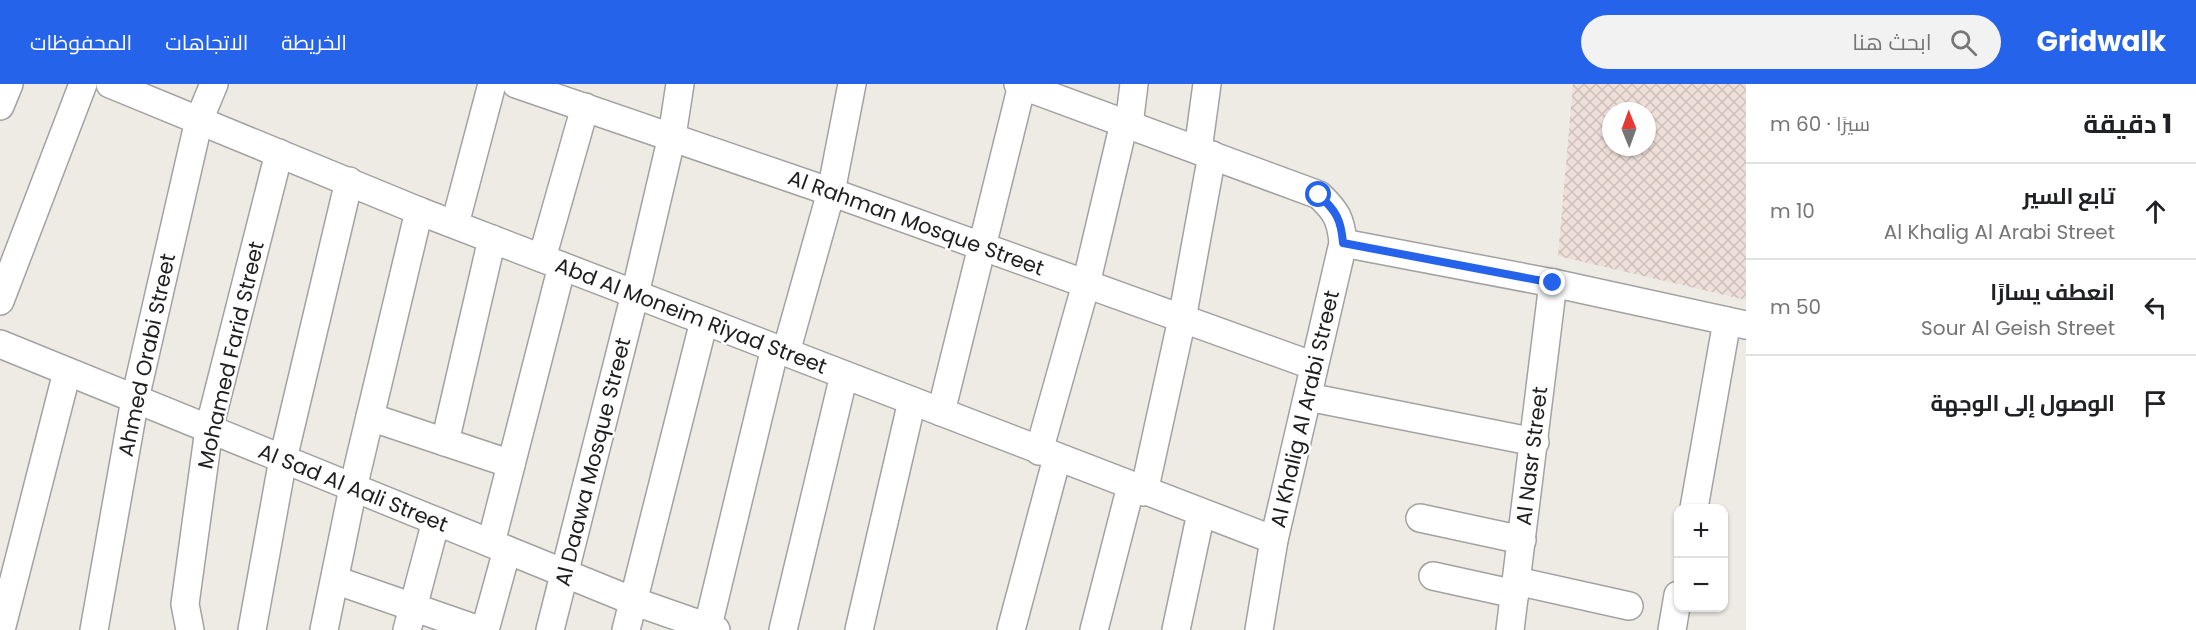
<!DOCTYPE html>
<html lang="ar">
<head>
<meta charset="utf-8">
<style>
	:root { --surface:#fff; --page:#f2f2f2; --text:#202124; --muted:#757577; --line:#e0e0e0; --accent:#2563eb }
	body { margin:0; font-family:Poppins,Cairo,sans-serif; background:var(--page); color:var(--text); direction:rtl }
	.controls { position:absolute; right:18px; bottom:18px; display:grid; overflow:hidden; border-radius:12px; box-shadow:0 2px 4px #0004 }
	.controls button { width:54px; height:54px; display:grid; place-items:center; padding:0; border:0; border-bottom:2px solid var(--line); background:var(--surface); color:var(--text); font:30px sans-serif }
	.compass { position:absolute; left:1602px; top:18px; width:54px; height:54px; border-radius:50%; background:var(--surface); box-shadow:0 2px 4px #0004; rotate:359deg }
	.stop { position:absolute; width:18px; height:18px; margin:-14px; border:4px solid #2563eb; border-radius:50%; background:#fff }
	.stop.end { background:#2563eb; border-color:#fff; box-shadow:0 2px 6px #0008 }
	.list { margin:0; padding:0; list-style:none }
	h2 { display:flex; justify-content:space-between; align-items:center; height:78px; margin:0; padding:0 24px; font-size:26px }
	h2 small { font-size:20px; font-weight:400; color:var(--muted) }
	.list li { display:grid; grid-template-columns:39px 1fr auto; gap:18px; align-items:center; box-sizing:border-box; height:96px; padding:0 24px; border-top:2px solid var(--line) }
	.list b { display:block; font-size:22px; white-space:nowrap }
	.list p { margin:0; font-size:20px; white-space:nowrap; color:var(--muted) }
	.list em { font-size:20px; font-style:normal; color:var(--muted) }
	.icon { flex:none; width:33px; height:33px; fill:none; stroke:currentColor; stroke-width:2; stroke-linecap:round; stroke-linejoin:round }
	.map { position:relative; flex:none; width:1746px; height:546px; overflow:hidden; direction:ltr }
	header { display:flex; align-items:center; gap:36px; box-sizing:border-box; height:84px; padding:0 30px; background:var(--accent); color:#fff }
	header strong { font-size:28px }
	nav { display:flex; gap:33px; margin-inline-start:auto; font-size:21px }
	.search { width:420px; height:54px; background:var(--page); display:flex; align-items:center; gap:15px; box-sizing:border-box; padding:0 21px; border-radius:33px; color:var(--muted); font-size:22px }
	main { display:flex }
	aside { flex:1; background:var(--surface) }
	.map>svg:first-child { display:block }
	.military { fill:url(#military-cross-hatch); fill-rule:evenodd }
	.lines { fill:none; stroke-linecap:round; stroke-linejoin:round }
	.minor-casing { stroke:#a2a2a2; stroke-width:30 }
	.minor { stroke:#fff; stroke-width:27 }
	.route { stroke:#2563eb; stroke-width:8 }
	.labels { text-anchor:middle; stroke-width:5; stroke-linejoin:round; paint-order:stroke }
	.street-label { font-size:21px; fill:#1e1e1e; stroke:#fff }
</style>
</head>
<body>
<header>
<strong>Gridwalk</strong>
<div class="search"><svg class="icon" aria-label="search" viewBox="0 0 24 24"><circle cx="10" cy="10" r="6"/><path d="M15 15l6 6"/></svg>ابحث هنا</div>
<nav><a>الخريطة</a><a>الاتجاهات</a><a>المحفوظات</a></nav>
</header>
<main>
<aside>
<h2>1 دقيقة<small>سيرًا · 60 m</small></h2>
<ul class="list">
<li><svg class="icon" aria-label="ahead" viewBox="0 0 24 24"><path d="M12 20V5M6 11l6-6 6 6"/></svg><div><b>تابع السير</b><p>Al Khalig Al Arabi Street</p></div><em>10 m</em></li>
<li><svg class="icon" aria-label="left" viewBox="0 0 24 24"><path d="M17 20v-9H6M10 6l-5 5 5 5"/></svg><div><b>انعطف يسارًا</b><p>Sour Al Geish Street</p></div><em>50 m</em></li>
<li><svg class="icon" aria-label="arrive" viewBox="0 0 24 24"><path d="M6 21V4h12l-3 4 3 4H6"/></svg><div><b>الوصول إلى الوجهة</b></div></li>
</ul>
</aside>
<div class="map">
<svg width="1746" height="546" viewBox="0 0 1746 546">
	<defs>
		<pattern id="military-cross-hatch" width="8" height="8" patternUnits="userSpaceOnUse" patternTransform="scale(1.5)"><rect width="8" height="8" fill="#efdfd9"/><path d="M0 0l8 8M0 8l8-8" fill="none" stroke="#ccbfba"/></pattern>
	</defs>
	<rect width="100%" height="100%" fill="#eeebe5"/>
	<path class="military" d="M1573,0H1746V216L1558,172ZM1611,27H1647V63H1611Z"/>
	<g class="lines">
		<defs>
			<g id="minor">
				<polyline points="110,0 419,127 1274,456"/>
				<polyline points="516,0 831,108 1314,282"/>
				<path d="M1018,0L1319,111C1336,127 1341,135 1343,159L1274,456L1259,546"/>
				<polyline points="0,22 9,0"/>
				<polyline points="1129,41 1134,0"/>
				<polyline points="1198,66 1207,0"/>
				<polyline points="455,140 492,0"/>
				<polyline points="1343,159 1553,199 1746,241"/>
				<polyline points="542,174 585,23"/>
				<polyline points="0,217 83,0"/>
				<polyline points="0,260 633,517 716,546"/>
				<polyline points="786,268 831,108 852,0"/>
				<polyline points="1308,313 1535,358"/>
				<polyline points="941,328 1022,1"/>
				<polyline points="370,333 511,380"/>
				<polyline points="445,358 492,155"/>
				<polyline points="1039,367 1086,200 1124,39"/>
				<polyline points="1144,408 1182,235 1212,71"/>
				<polyline points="1694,424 1727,237"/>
				<polyline points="1420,434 1522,456"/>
				<polyline points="491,459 562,182"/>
				<polyline points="1433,492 1515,510"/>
				<polyline points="335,496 479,546"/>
				<polyline points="1517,497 1629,522"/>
				<polyline points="1,546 67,288"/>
				<polyline points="94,546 135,315 199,36 214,0"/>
				<polyline points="190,546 185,520 209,345 279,69"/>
				<polyline points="252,546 283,375 349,97"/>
				<polyline points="324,546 353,404 419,127"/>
				<polyline points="407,546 436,437"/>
				<polyline points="485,546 507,466"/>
				<polyline points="550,546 635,210 672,52 680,0"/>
				<polyline points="626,546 704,237"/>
				<polyline points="707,546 775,264"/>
				<polyline points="783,546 844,291"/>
				<polyline points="859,546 912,317"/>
				<polyline points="1011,546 1057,374"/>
				<polyline points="1094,546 1131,402"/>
				<polyline points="1176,546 1201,429"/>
				<polyline points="1510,546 1553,199"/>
				<polyline points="1672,546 1678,511"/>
			</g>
		</defs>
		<use href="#minor" class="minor-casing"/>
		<use href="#minor" class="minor"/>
	</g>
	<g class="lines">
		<path class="route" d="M1319,111C1336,127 1341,135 1343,159L1553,199"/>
	</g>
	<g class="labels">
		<g class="street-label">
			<text transform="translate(916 139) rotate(20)" y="7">Al Rahman Mosque Street</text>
			<text transform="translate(691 232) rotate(21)" y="7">Abd Al Moneim Riyad Street</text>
			<text transform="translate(147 271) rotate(-78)" y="7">Ahmed Orabi Street</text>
			<text transform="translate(231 271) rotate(-77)" y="7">Mohamed Farid Street</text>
			<text transform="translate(1305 325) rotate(-77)" y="7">Al Khalig Al Arabi Street</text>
			<text transform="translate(1532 372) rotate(-83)" y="7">Al Nasr Street</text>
			<text transform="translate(593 378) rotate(-76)" y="7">Al Daawa Mosque Street</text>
			<text transform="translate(353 404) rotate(22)" y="7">Al Sad Al Aali Street</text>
		</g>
	</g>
</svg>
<div class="controls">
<button>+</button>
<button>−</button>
</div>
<svg class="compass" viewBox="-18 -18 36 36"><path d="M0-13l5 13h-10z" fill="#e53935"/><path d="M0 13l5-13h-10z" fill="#757577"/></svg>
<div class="stop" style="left:1319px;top:111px"></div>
<div class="stop end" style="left:1553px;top:199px"></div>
</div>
</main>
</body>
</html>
